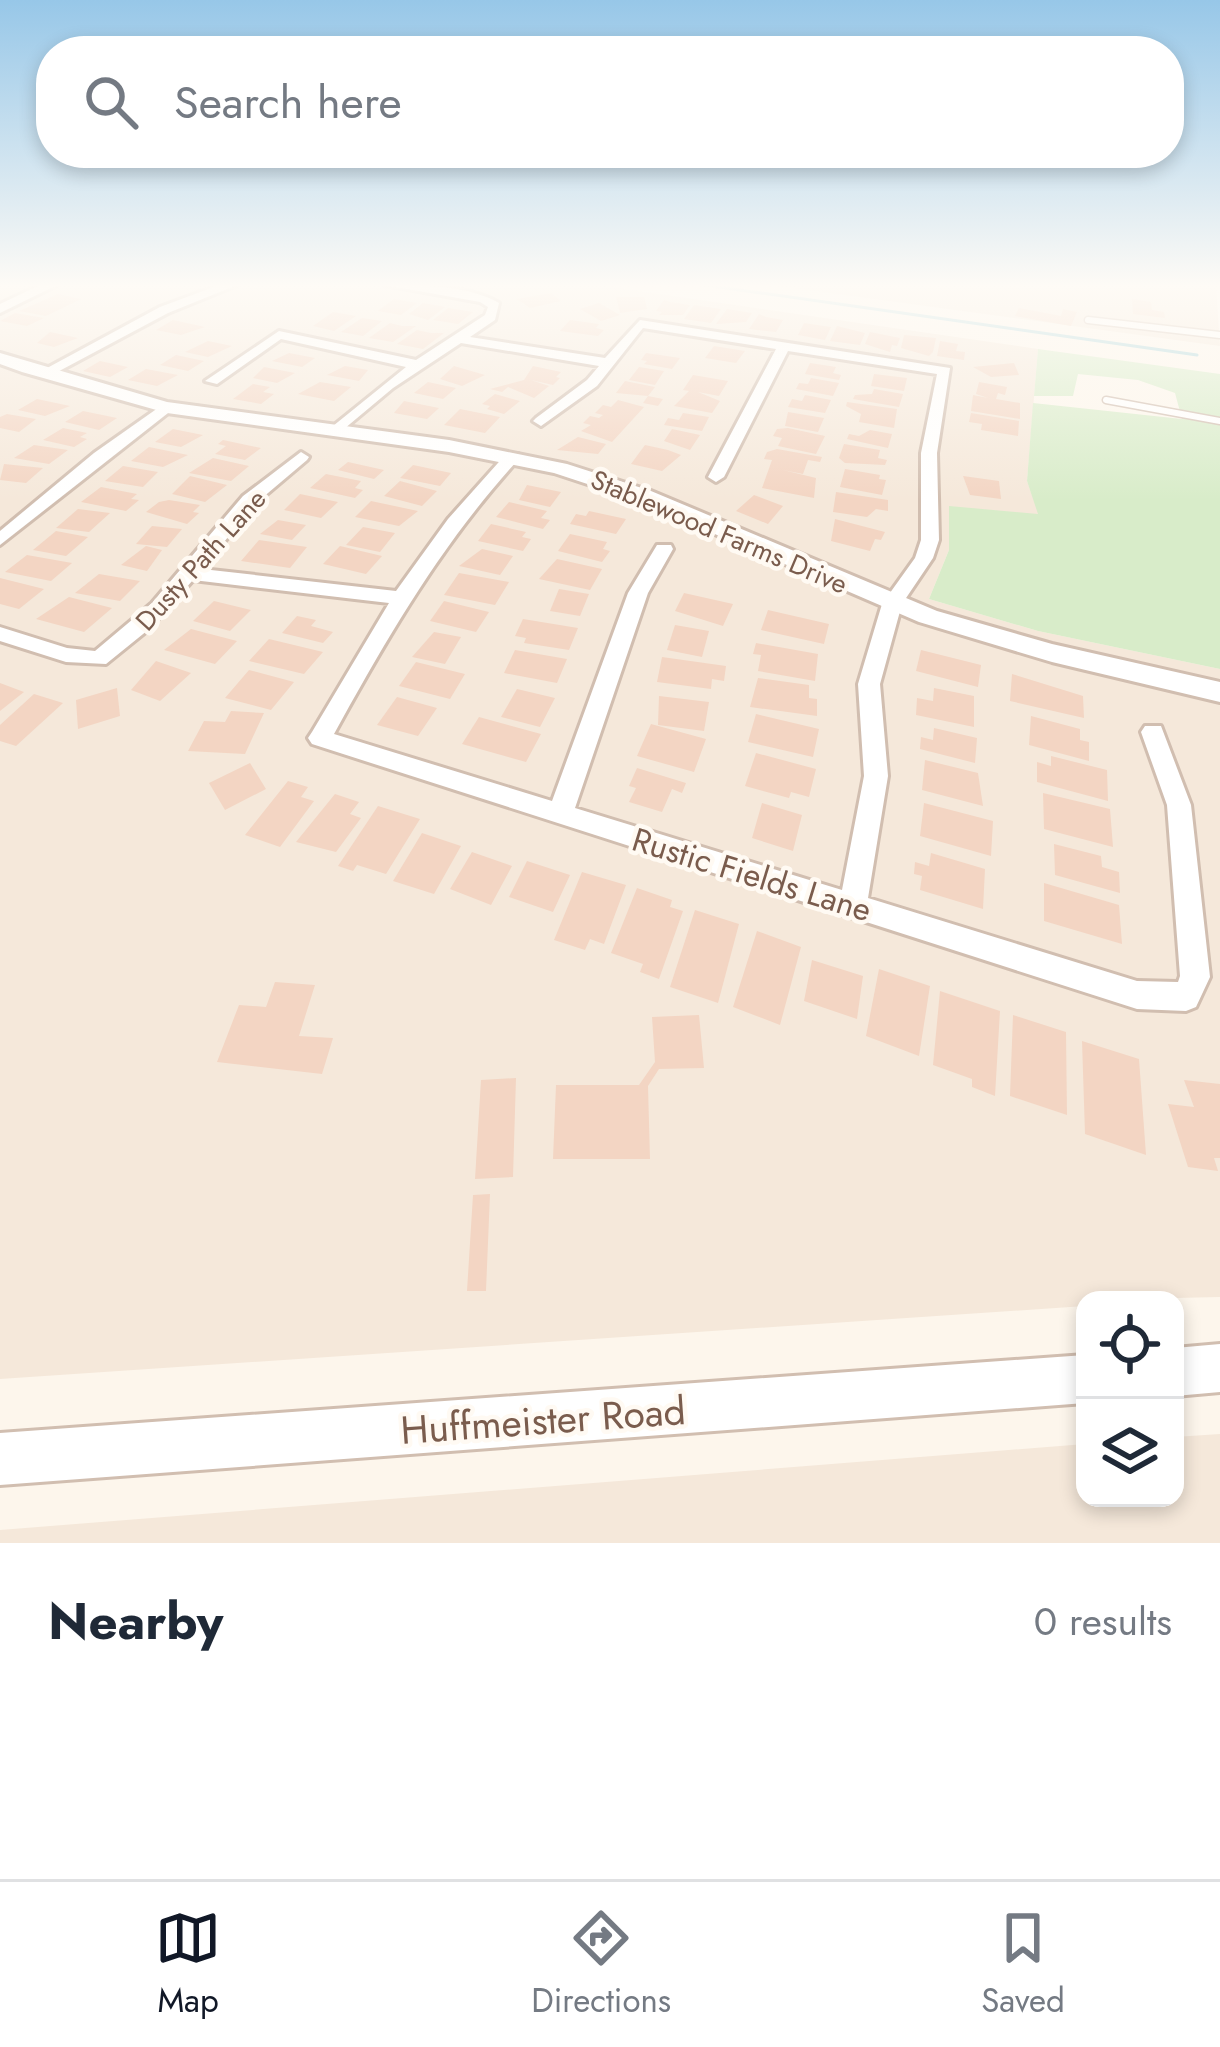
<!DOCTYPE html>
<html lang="en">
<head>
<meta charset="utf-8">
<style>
	:root { --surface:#fff; --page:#f2f2f3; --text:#1f2937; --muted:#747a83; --line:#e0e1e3; --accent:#111827 }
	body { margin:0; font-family:Jost,sans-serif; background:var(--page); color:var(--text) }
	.controls { position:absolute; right:36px; bottom:36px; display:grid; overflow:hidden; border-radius:24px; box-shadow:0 6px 18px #0003 }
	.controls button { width:108px; height:108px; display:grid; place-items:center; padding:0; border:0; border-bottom:3px solid var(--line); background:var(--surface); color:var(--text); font:60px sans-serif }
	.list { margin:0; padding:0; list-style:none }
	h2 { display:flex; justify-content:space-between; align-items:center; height:156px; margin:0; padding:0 48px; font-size:51px }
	h2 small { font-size:39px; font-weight:400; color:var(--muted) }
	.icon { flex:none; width:66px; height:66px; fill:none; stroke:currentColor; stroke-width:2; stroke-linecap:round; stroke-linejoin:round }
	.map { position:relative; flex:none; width:1220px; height:1543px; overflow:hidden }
	.search { position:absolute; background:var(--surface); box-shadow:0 6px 18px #0003; left:36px; right:36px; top:36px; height:132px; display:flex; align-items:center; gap:30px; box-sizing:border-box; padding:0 42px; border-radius:48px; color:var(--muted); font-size:45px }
	.sheet { height:336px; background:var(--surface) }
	nav { display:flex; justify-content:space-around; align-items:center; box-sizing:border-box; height:168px; border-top:3px solid var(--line); background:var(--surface); font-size:33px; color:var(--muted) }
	nav a { display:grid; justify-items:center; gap:6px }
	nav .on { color:var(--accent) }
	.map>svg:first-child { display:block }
	.residential { fill:#f5e8da }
	.green { fill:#d8ecc9 }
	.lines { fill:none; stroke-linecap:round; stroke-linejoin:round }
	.stream { stroke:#a5d3da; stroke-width:3 }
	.building { fill:#f3d5c3 }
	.service-casing { stroke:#d1beb0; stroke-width:9 }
	.minor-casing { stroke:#d1beb0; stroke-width:6 }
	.tertiary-casing { stroke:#d1beb0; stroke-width:6 }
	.service { stroke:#fff; stroke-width:6 }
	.minor { fill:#fff; fill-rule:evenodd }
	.tertiary { fill:#fff; fill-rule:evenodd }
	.labels { text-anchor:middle; stroke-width:9; stroke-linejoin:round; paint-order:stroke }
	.far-street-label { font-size:27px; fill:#7a5c4d; stroke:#fffaf3 }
	.street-label { font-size:33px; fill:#7a5c4d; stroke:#fffaf3 }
	.near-street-label { font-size:39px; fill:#7a5c4d; stroke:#fffaf3 }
</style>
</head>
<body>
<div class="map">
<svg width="1220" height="1543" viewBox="0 0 1220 1543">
	<rect width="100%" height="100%" fill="#fdf6ec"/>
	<g class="residential">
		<polygon points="0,285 597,285 1038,349 1027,481 1039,514 949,550 929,599 1038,631 1220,669 1220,1297 1085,1300 1085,1306 0,1379"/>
		<polygon points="771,285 1216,285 1220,346"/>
		<polygon points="1220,1434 1220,1543 0,1543 0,1530 1085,1444 1085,1498 1175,1498 1175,1437"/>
	</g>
	<polygon class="green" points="1038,349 1220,374 1220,669 1038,631 929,599 949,550 949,506 1038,514 1027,481 1033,403 1182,419 1175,393 1138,380 1078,374 1073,396 1034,396"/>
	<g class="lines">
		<polyline class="stream" points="705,285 1197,355"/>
	</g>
	<g class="building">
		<polygon points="551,293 561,301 530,308 517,299"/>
		<polygon points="58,294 81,299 46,316 19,311"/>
		<polygon points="616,297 644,297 647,309 620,313"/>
		<polygon points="394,299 417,303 401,315 378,311"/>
		<polygon points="1132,299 1151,302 1152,310 1164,312 1165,318 1133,314"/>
		<polygon points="664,300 670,302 690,305 683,315 659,315 662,312 656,311"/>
		<polygon points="423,303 445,307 428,320 409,314"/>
		<polygon points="599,303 620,315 601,321 580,309"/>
		<polygon points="694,305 721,309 711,323 684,319"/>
		<polygon points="448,308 473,312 458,324 433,320"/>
		<polygon points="1019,308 1061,316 1063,309 1077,312 1071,326 1015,316"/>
		<polygon points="727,309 752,313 746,322 716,324"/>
		<polygon points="333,312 356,316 334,331 313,326"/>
		<polygon points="15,313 44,318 27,326 0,321"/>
		<polygon points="759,314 766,317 783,320 776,332 749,329"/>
		<polygon points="362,318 382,321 363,336 341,332"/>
		<polygon points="173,320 205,327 181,335 156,330"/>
		<polygon points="570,320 599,324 596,328 604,330 598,336 560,331"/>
		<polygon points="390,323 402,326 416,326 393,342 369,338"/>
		<polygon points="804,323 831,327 825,340 798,335"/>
		<polygon points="837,326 865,333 860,345 830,341"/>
		<polygon points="417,330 431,333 444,333 423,349 397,344"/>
		<polygon points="50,332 78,338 54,347 37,343"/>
		<polygon points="870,332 900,338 897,346 892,345 890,352 865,344"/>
		<polygon points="904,335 936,338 933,352 929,356 901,348"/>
		<polygon points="208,341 232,346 208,357 185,352"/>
		<polygon points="940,341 958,344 956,351 965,352 964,360 937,356"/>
		<polygon points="714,346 745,351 736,363 705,358"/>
		<polygon points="289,353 315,358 302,367 272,361"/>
		<polygon points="646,353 680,358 672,369 644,364 647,361 641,360"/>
		<polygon points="176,355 204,361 188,371 160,365"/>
		<polygon points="100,361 128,367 110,377 83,371"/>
		<polygon points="810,363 836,367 833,373 841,375 839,380 805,374"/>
		<polygon points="1014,363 1019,375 991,377 973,367"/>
		<polygon points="345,366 368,370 359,381 327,375"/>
		<polygon points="454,366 485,375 462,386 440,379"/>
		<polygon points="533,366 561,372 556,377 560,378 553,385 531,380 549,386 534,398 508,387 502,392 490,389 524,380"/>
		<polygon points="264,367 295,373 277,383 253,378"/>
		<polygon points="639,367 664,371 655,385 629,380"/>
		<polygon points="146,369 178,375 157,386 128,380"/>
		<polygon points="874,374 907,378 904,391 871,386"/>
		<polygon points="693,375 728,381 719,396 698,392 720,401 712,413 674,406 689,391 683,390"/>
		<polygon points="811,378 839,383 833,396 796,389 799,383 808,384"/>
		<polygon points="625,381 655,387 648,396 663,399 658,406 643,403 648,396 616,393"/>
		<polygon points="320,382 351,387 334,401 298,394"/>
		<polygon points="428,382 456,388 443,399 414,393"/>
		<polygon points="979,382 1007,387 1005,395 998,393 996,399 1020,403 1020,419 971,411 973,395 988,398 976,394"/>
		<polygon points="253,384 270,387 263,392 274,394 261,404 233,399"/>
		<polygon points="874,389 903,394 899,407 853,399 855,395 872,394"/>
		<polygon points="495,394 520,401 504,414 487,409 490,406 482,404"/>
		<polygon points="805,395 831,400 825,413 788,407 792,399 802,401"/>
		<polygon points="37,399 70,406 45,416 18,410"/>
		<polygon points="618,400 644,407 612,442 581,431 591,425 583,423 590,416 599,418 603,415 595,413 603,405 611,407"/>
		<polygon points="404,401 439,408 427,419 394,413"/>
		<polygon points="847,402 897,409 894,428 859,422 861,414 846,406"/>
		<polygon points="460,409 500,417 485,433 444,425"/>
		<polygon points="83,411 117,418 99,430 65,422"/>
		<polygon points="788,412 824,418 818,432 785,426"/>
		<polygon points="683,413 709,417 702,431 664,425 668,418 679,420"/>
		<polygon points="971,413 1019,421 1018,436 981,430 982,424 969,422"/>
		<polygon points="7,414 36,419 19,432 0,428 0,417"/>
		<polygon points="63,428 87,433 80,437 87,439 74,447 43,440"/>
		<polygon points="788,428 825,436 816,454 778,446 782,438 773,436 777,429"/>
		<polygon points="173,429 203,435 181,447 155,442"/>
		<polygon points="672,429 700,435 690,450 664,441"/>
		<polygon points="870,430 892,434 888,448 847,439 849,434 859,436"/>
		<polygon points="578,437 606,444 598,454 557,450"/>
		<polygon points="223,440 261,448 245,460 215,454 226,446 218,444"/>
		<polygon points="844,444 880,450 878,458 887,460 885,465 845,463 839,458"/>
		<polygon points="34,445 68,450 49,464 14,458"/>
		<polygon points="645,445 668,450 681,455 662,471 631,464"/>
		<polygon points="149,447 188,455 163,467 131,461"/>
		<polygon points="777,449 822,457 820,462 808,460 803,474 783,470 816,478 814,498 762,488 772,460 764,459 767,452"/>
		<polygon points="213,458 249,466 231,481 189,473"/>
		<polygon points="348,462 384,470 374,479 338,470"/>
		<polygon points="4,464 43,468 26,483 0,480"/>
		<polygon points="413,465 451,473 440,486 400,478"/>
		<polygon points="123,466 158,472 143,487 105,481"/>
		<polygon points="845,469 880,475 879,479 886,480 882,495 840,487"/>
		<polygon points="326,474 361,481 355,488 363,490 355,498 310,488"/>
		<polygon points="190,476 227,485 205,502 172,494"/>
		<polygon points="963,476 999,481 1001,499 970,495"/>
		<polygon points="400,481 437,491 422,506 384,496"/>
		<polygon points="527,485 561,492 550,507 519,500"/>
		<polygon points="101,487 137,494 131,499 139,500 126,511 81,502"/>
		<polygon points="836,492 888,500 888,511 876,509 867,517 833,512"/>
		<polygon points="300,494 338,502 321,518 284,510"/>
		<polygon points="754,495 783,506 768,524 736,511"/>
		<polygon points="169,500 200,505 193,512 199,513 187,524 146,512 159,502"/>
		<polygon points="371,501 418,511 399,526 355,517"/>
		<polygon points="509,502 547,511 541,518 550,520 543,529 496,517"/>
		<polygon points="78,509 110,513 89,532 56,528"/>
		<polygon points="589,511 626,519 616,534 570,524 576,514 586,516"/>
		<polygon points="835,519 885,532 881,540 875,539 870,551 831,541"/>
		<polygon points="278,520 306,525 292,540 260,534"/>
		<polygon points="491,524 526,532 522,537 531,539 523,551 478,541"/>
		<polygon points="152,526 182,529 167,547 136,544"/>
		<polygon points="363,527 395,533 380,552 346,545"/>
		<polygon points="56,531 88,537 66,556 33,550"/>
		<polygon points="570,534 607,542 603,549 610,551 602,562 558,551"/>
		<polygon points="259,540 307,547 290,568 241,561"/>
		<polygon points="146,546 162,550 147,571 121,565"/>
		<polygon points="340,546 382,556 366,574 323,564"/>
		<polygon points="482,549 513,556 500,575 459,566"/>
		<polygon points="27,555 72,563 51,581 5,572"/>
		<polygon points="557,559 602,569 590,590 539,579"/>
		<polygon points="459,573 509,582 495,605 444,595"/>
		<polygon points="99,574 140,581 120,601 75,593"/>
		<polygon points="0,578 44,589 19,609 0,604"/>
		<polygon points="559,589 589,594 580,616 550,611"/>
		<polygon points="684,593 733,604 723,626 675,611"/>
		<polygon points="69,597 112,608 84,632 36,619"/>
		<polygon points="214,601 251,610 230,631 193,621"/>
		<polygon points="444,601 489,612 476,632 430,621"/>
		<polygon points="768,610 829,624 824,644 761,630"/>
		<polygon points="297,616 316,620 311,626 333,632 323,643 282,633"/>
		<polygon points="523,619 578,628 569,650 524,643 526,638 515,636"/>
		<polygon points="675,625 709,631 702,657 667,650"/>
		<polygon points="191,629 237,641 215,664 164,650"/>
		<polygon points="434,632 461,637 445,664 412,657"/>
		<polygon points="269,639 323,652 304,674 249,661"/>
		<polygon points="756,643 818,654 815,681 758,671 761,655 753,654"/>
		<polygon points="515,650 567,659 557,683 504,673"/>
		<polygon points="921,650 981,665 978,687 916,671"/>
		<polygon points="662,657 726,666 724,681 712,679 711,689 657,682"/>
		<polygon points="156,661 191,673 160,701 131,690"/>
		<polygon points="416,662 465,674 450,699 399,686"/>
		<polygon points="249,670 294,682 271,710 225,698"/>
		<polygon points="1012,674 1083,696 1084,718 1010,701"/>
		<polygon points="758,678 809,685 809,698 817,699 817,716 750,707"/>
		<polygon points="0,683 24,692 0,711"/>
		<polygon points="117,688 120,716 78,729 76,700"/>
		<polygon points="934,688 974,696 974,727 916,715 917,698 933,701"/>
		<polygon points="517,689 555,698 540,727 501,717"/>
		<polygon points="34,694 63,703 16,746 0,741 0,725"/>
		<polygon points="659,696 709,702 704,731 658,725"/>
		<polygon points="397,697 437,708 418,736 377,725"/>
		<polygon points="231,711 264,713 245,754 188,751 204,721 225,722"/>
		<polygon points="756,714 819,729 813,757 748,742"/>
		<polygon points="1031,716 1080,729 1080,740 1089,742 1089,761 1029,745"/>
		<polygon points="479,717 541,734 526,762 462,744"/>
		<polygon points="651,724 706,739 694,772 637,756"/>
		<polygon points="934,728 977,738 975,763 920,749 921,737 933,740"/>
		<polygon points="756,753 816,769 809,797 791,792 789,798 745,786"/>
		<polygon points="1051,756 1107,770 1108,801 1037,782 1037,762 1051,766"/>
		<polygon points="925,760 978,773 983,806 922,790"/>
		<polygon points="250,763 266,789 225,810 209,783"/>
		<polygon points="637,768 686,783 682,793 672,789 662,812 629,802 636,788 629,786"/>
		<polygon points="288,781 308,787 301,797 314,801 280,847 245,835"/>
		<polygon points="1043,793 1110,809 1113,847 1044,829"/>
		<polygon points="335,794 359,802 350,814 361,818 336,852 296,842"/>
		<polygon points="762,803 802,815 793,851 752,838"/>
		<polygon points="924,803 993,821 991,856 920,836"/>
		<polygon points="378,806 420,819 386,874 357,865 353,871 338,866"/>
		<polygon points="422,833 461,846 434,894 393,881"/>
		<polygon points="1054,844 1101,856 1102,867 1119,872 1120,893 1055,875"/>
		<polygon points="472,852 512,866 491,905 450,889"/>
		<polygon points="931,853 985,869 983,909 920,890 922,876 914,874 915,862 929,866"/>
		<polygon points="527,861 570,875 553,912 509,897"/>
		<polygon points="582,872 626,885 604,944 590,939 585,950 554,940"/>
		<polygon points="1044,883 1119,905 1122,944 1044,921"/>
		<polygon points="637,888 672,900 670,907 683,911 659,979 640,972 643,964 611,953"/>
		<polygon points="695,910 739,924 718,1003 670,987"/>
		<polygon points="757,931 801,947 780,1025 733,1007"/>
		<polygon points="812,960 863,976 857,1019 804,1001"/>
		<polygon points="879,969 930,986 919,1056 866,1036"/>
		<polygon points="275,982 315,985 299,1036 333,1038 322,1074 217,1062 239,1005 266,1007"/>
		<polygon points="940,991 1000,1011 995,1096 972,1087 972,1079 933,1065"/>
		<polygon points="699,1015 704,1068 659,1069 648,1086 650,1159 553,1159 556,1085 639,1085 655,1062 652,1017"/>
		<polygon points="1013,1015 1066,1032 1067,1115 1010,1096"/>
		<polygon points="1082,1041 1139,1059 1146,1155 1085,1134"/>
		<polygon points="516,1078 513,1177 475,1179 481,1080"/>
		<polygon points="1184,1080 1220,1084 1220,1158 1214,1158 1218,1171 1188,1167 1168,1104 1194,1107"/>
		<polygon points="490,1194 486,1291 467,1291 473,1195"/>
	</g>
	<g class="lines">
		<defs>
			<g id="service">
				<polyline points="1088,320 1220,335"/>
				<polyline points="1106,400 1220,421"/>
			</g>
			<g id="minor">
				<polygon points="40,285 57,285 0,313 0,304"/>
				<polygon points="219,285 237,285 168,313 48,377 36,374 160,307"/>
				<path d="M385,285C421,285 468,285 499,303L495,320L470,337L605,358L640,320L950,368L937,453L939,540L933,558L902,604L880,684L888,776L868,898L1137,981L1178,982L1180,976L1167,805L1141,732L1145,726H1161L1191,805L1210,977L1196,1007L1186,1011L1137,1009L312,744L308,738L312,732L389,603L193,580L148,630L106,664L66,662L0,641V627L67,648L95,651L152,603L243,496L301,452L309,457L307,460L255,504L202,569L396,591L448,519L506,454H518V460C442,543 388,636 334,734L552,801L628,593L657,545H671L673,549L648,593L575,808L842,890L864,776L858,684L882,604L915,558L921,540V453L937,374L788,351L724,477L716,482L708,477L776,349L643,328L597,386L541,426L533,421L536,418L587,380L599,366L461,343L393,388L338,434L330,429L333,426L406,367L281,339L217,384L205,381L279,331L416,360L485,315L488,307L480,302Z"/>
				<polygon points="165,403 177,406 0,545 0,531 94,453"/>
			</g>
			<g id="tertiary">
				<polygon points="0,353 167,402 449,440 567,464 651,491 937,611 1052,644 1220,682 1220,702 1052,662 919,622 636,500 554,473 449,452 167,413 22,372 0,364"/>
				<polygon points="1220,1344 1220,1392 1175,1396 1175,1348"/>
				<polygon points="1085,1355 1085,1403 0,1485 0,1433"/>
			</g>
		</defs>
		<use href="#service" class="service-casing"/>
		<use href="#minor" class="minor-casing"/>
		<use href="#tertiary" class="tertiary-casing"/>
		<use href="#service" class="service"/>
		<use href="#minor" class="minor"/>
		<use href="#tertiary" class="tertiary"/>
	</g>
	<linearGradient id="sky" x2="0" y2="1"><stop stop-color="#97c7e8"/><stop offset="0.57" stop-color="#fefbf6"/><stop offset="1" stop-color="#fefbf6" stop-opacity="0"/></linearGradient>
	<rect width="1220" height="501" fill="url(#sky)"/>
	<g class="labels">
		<g class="far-street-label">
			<text transform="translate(719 532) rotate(23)" y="9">Stablewood Farms Drive</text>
			<text transform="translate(201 560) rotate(-48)" y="9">Dusty Path Lane</text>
		</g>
		<g class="street-label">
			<text transform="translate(752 874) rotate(17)" y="12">Rustic Fields Lane</text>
		</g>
		<g class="near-street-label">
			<text transform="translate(543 1420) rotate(-4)" y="14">Huffmeister Road</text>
		</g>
	</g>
</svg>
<div class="controls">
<button><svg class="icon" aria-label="locate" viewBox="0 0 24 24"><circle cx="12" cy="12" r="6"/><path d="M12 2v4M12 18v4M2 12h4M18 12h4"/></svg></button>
<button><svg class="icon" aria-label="layers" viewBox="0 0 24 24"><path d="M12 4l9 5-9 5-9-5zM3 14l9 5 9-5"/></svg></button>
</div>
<div class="search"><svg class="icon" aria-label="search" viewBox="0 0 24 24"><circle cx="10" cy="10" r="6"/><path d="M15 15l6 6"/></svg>Search here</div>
</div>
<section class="sheet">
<h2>Nearby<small>0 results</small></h2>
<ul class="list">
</ul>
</section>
<nav>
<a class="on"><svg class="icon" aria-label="map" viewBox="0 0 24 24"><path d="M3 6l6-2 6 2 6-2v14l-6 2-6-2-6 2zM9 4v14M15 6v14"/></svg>Map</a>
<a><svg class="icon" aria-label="directions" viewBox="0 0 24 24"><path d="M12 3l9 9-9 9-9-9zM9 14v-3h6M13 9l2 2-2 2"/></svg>Directions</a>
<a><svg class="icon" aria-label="saved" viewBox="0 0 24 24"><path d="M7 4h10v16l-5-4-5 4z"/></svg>Saved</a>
</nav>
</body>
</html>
